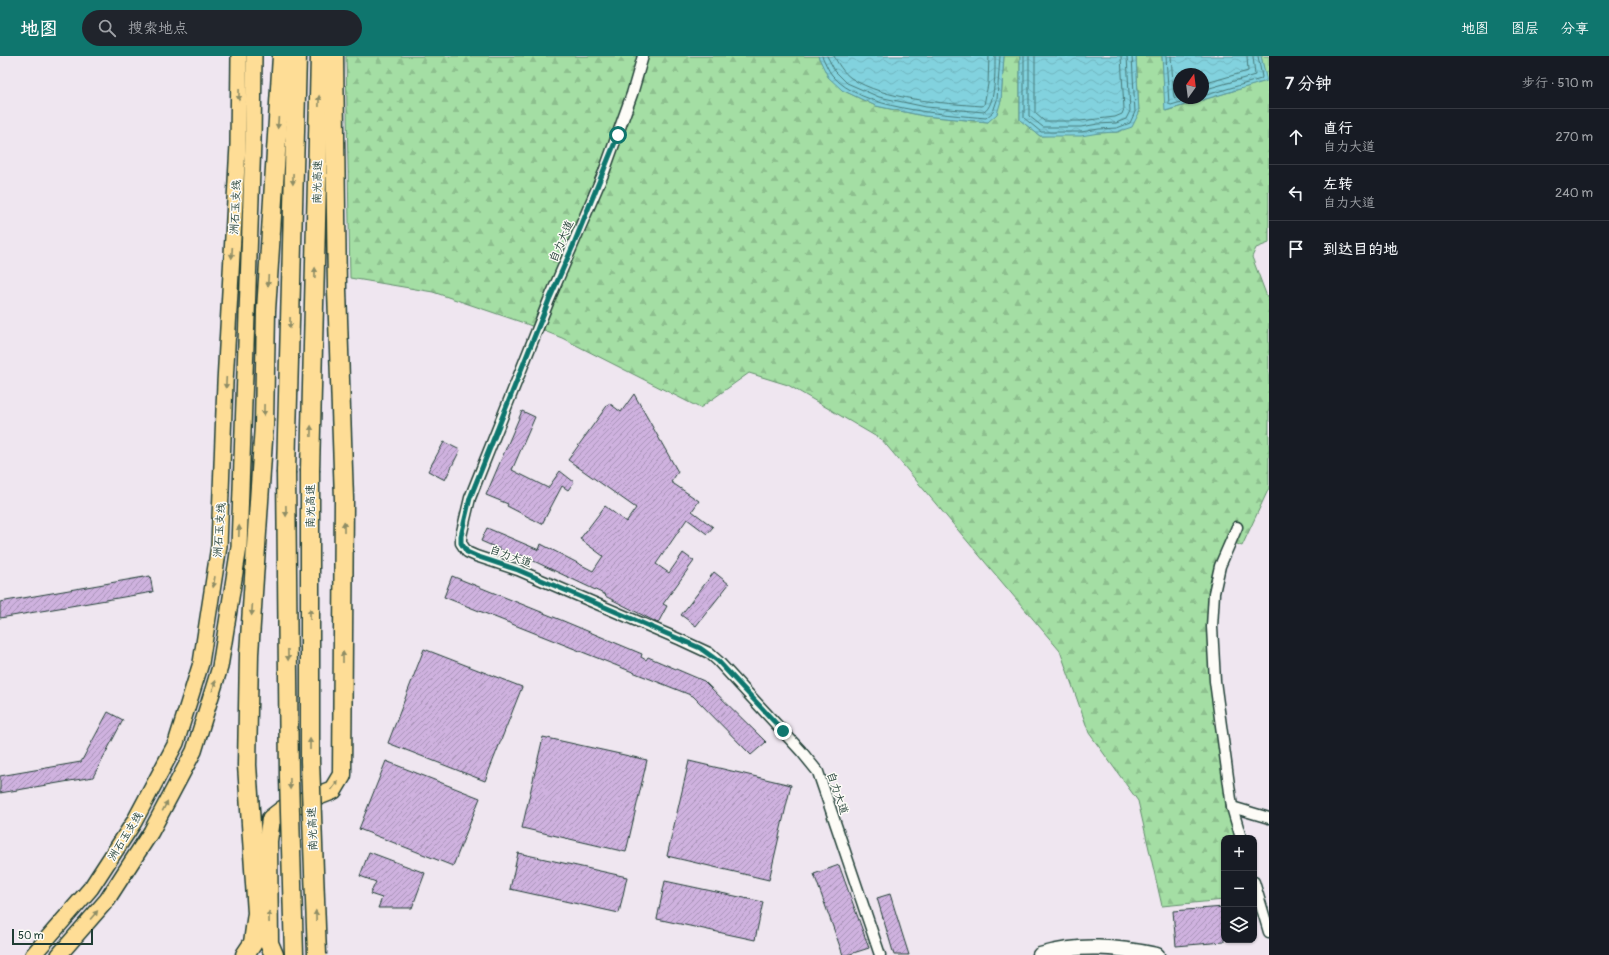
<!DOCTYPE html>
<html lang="zh">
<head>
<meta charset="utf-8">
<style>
	:root { --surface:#171b24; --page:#20242c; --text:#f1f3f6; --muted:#9ea1a6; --line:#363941; --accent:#0f766e }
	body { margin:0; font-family:Pangolin,"LXGW WenKai TC",sans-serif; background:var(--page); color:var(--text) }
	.controls { position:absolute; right:12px; bottom:12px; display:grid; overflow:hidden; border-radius:8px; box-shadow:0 1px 3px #0004 }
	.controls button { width:36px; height:36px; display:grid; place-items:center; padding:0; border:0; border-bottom:1px solid var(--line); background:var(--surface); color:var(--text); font:20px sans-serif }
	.compass { position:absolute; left:1173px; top:12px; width:36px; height:36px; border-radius:50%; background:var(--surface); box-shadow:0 1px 3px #0004; rotate:14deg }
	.scale { position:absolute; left:12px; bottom:10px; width:81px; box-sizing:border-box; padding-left:4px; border:2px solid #1f3d34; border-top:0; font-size:11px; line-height:14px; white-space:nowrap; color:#1f3d34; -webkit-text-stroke:3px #fdfcf7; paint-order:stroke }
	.stop { position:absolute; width:12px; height:12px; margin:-9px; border:3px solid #0f766e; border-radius:50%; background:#fff }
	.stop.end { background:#0f766e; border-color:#fff; box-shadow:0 1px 4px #0008 }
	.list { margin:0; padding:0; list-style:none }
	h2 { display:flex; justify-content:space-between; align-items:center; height:52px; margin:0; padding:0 16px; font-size:17px }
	h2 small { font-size:13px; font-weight:400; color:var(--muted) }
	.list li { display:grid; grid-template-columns:26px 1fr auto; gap:12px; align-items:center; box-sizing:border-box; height:56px; padding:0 16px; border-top:1px solid var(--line) }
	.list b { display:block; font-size:15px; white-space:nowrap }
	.list p { margin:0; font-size:13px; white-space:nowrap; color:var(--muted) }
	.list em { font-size:13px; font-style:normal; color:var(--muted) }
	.icon { flex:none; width:22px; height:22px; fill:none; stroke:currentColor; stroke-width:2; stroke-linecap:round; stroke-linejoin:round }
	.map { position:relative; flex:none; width:1269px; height:899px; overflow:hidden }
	header { display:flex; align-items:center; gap:24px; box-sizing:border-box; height:56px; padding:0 20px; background:var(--accent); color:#fff }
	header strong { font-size:19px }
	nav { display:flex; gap:22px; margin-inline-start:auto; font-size:14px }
	.search { width:280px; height:36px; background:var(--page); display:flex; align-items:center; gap:10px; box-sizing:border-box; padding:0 14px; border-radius:22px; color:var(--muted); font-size:15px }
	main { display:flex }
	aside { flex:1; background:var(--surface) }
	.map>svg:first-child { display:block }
	.forest { fill:url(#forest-firs); stroke:#628e6c }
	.water { fill:url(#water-waves); stroke:#5a969a; fill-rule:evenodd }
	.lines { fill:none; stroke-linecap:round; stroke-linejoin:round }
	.shore { stroke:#477978; stroke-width:1 }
	.building { fill:url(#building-hatch); stroke:#1f3d34 }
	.street-casing { stroke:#1f3d34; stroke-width:13 }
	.secondary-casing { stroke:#1f3d34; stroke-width:17 }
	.primary-casing { stroke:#1f3d34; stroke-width:18 }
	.highway-casing { stroke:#1f3d34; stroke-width:21 }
	.street { stroke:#fdfcf7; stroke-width:10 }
	.secondary { stroke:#fdfcf7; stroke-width:14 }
	.primary { stroke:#fedd96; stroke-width:15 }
	.highway { stroke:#fedd96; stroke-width:18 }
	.highway-bridge-casing { stroke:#1f3d34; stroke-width:21; stroke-linecap:butt }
	.highway-bridge { stroke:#fedd96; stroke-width:18 }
	.oneway { fill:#8e8d65 }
	.route { stroke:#0f766e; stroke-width:5 }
	.labels { text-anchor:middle; stroke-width:3; stroke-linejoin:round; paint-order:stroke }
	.street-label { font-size:11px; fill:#1f3d34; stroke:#fdfcf7 }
</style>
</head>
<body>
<header>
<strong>地图</strong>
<div class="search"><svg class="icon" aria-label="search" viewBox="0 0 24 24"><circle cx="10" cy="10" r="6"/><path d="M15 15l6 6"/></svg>搜索地点</div>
<nav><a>地图</a><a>图层</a><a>分享</a></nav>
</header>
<main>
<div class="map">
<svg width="1269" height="899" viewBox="0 0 1269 899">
	<defs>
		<pattern id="forest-firs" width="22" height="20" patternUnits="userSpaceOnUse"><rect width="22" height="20" fill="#a4dea4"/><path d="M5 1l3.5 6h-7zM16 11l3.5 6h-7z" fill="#8dbf8e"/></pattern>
		<pattern id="water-waves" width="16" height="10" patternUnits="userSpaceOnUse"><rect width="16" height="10" fill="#82d2de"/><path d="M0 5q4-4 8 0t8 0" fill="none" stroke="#70b5bf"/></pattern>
		<pattern id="building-hatch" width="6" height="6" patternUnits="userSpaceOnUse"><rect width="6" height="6" fill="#cfb2df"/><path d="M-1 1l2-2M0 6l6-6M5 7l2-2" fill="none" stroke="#a792b6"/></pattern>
	</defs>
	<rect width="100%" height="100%" fill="#efe6f0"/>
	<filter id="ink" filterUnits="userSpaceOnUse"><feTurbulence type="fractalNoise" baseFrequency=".025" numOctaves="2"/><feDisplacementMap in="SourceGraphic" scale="8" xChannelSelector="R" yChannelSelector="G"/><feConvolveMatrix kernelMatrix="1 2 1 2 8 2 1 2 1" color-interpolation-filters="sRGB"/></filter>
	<g filter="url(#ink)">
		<polygon class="forest" points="346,0 818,0 842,34 876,50 924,60 988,66 1001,45 1004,0 1020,0 1020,64 1040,80 1117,76 1139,57 1136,0 1162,0 1166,55 1266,25 1261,0 1269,0 1269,187 1256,192 1252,201 1269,246 1269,432 1242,490 1227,484 1208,583 1215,663 1224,728 1236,782 1224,782 1224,844 1162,850 1138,745 1089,677 1060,595 882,384 788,329 749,317 700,352 562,282 524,267 433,236 350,222"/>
		<g class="water">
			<polygon points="818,0 1004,0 1001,45 997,58 988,66 924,60 876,50 842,34 828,21"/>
			<polygon points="1020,0 1136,0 1139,57 1132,71 1117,76 1099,77 1081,80 1040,80 1020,64"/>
			<path d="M1162,0H1261L1267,25L1165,55ZM1179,18H1203V42H1179Z"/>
		</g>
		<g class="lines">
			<g class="shore">
				<path d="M822,0C825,6 828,14 832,19C861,54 943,58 986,62L993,56L997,44L1000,0"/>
				<path d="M827,0L835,15L847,27L879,41L926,51L984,56C996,49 995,14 995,0"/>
				<path d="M834,0C838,8 843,16 851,22C885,44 942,47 982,50L984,49L988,28L989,0"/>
				<polyline points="1024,0 1024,62 1041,76 1081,76 1099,73 1117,72 1130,67 1135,56 1132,0"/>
				<polyline points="1029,0 1029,60 1043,71 1081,71 1098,68 1116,67 1126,63 1130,55 1127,0"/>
				<polyline points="1035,0 1035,57 1044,65 1080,65 1115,61 1122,58 1124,53 1121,0"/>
				<polyline points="1166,0 1169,48 1171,49 1195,42"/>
				<polyline points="1171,0 1174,41 1175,42 1179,41"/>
				<polyline points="1203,28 1248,15 1247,0"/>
				<polyline points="1203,34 1255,19 1253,0"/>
				<polyline points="1203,40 1261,23 1262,21 1258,0"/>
			</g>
		</g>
		<g class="building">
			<polygon points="634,338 678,416 671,426 699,445 692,455 713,471 707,478 687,463 656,508 669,517 683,497 694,505 663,548 667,550 658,567 605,540 606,539 521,499 520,502 481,485 487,472 539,494 541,488 593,515 603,500 580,483 605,450 626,466 636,452 568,404 609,347 621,356"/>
			<polygon points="522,355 535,361 512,414 548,432 560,415 574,426 568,434 562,430 542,468 507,450 508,448 486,439"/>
			<polygon points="444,386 460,394 445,424 428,415"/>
			<polygon points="714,516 729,528 696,570 681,559"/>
			<polygon points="150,520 153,536 0,562 0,546"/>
			<polygon points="452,520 561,564 642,598 641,601 646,604 648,601 704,625 766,686 751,699 693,640 444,541"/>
			<polygon points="424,593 522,631 485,725 388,687"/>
			<polygon points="108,656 123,664 93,721 0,737 0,720 81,706"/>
			<polygon points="543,681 647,704 626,796 522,772"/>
			<polygon points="386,705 480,742 453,810 359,773"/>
			<polygon points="689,705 791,729 769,824 667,800"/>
			<polygon points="369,796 425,817 412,852 378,852 382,842 370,838 376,826 360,820"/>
			<polygon points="518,797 627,821 619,857 510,833"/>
			<polygon points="839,809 869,892 847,899 843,899 814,818"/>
			<polygon points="665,825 763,846 755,884 657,863"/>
			<polygon points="890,838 902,877 909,899 894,899 877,842"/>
			<polygon points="1224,851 1224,886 1176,890 1173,855"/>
		</g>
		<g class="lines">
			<defs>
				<g id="street">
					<polyline points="643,0 632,38 604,116 549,244 470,442 461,480 461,487 467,496 476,500 518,514 681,584 709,597 718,605 801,695 818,716 880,899"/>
					<polyline points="1237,471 1220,510 1214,537 1212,571 1215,625 1232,751 1241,782"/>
					<polyline points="1232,751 1269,762"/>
					<polyline points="1254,826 1269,876"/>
				</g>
				<path id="secondary" d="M1040,899C1079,887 1118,891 1157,899"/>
				<g id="primary">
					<polyline points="33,899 91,832 134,766 176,687 201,607 219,490 225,327 238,89 239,0"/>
					<polyline points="59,899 107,844 151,776 194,695 220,611 239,491 253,84 254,0"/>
				</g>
				<g id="highway">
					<polyline points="310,414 320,0"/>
					<polyline points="286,416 297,0"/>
					<polyline points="245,899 253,887 257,857 247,709 249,598 264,369 266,255 282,0"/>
					<polyline points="274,899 269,887 268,785 271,763 284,753 333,734 342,719 344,443 337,234 334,0"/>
				</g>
			</defs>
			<use href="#street" class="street-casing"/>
			<use href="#secondary" class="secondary-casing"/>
			<use href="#primary" class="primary-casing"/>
			<use href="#highway" class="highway-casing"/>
			<use href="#street" class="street"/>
			<use href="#secondary" class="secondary"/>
			<use href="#primary" class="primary"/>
			<use href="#highway" class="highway"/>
			<defs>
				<g id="highway-bridge">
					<polyline points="310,414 310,705 317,899"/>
					<polyline points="286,416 289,721 294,899"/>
				</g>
			</defs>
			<use href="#highway-bridge" class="highway-bridge-casing"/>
			<use href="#highway-bridge" class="highway-bridge"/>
		</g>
		<defs><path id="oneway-solid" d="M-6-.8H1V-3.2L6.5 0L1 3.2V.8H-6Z"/></defs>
		<g class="oneway">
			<use href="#oneway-solid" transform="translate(239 39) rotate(91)"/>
			<use href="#oneway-solid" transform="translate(319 45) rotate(-89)"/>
			<use href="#oneway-solid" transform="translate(278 67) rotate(94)"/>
			<use href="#oneway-solid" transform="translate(293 123) rotate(91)"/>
			<use href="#oneway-solid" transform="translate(232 197) rotate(93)"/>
			<use href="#oneway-solid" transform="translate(315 217) rotate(-89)"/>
			<use href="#oneway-solid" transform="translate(268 225) rotate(93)"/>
			<use href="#oneway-solid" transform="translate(290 267) rotate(91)"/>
			<use href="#oneway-solid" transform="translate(226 327) rotate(93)"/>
			<use href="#oneway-solid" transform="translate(264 354) rotate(91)"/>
			<use href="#oneway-solid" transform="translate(311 375) rotate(-89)"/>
			<use href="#oneway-solid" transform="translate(286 455) rotate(89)"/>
			<use href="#oneway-solid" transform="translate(344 471) rotate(-90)"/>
			<use href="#oneway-solid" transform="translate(239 475) rotate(-88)"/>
			<use href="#oneway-solid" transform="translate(214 526) rotate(99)"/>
			<use href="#oneway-solid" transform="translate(252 554) rotate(94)"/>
			<use href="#oneway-solid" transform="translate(310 558) rotate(-90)"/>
			<use href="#oneway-solid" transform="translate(288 599) rotate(89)"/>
			<use href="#oneway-solid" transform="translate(343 601) rotate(-90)"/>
			<use href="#oneway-solid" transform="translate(214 630) rotate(-72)"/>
			<use href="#oneway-solid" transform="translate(310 688) rotate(-90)"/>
			<use href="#oneway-solid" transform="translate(290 728) rotate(89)"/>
			<use href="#oneway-solid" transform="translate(335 729) rotate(-54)"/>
			<use href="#oneway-solid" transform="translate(165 750) rotate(-63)"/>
			<use href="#oneway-solid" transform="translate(94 859) rotate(-49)"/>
			<use href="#oneway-solid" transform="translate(316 860) rotate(-92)"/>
			<use href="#oneway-solid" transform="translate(269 861) rotate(-91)"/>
		</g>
	</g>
	<g class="lines" filter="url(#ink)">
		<polyline class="route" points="618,79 573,190 549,244 470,442 461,480 461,487 467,496 476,500 518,514 621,558 700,592 718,605 783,675"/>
	</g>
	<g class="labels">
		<g class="street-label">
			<text transform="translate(317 126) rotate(-89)" y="4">南光高速</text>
			<text transform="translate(235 151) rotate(-87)" y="4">洲石玉支线</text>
			<text transform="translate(561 185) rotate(-67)" y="4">自力大道</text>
			<text transform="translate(310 450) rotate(-90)" y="4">南光高速</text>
			<text transform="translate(219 474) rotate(-86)" y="4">洲石玉支线</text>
			<text transform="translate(511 500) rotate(19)" y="4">自力大道</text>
			<text transform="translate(838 737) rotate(71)" y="4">自力大道</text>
			<text transform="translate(312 773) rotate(-92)" y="4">南光高速</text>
			<text transform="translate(125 780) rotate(-58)" y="4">洲石玉支线</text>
		</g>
	</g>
</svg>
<div class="controls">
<button>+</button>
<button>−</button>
<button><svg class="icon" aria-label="layers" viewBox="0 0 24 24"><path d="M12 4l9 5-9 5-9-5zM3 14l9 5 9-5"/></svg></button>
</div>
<svg class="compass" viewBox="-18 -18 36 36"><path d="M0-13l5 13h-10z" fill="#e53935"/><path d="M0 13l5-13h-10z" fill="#9ea1a6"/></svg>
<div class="scale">50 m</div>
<div class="stop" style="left:618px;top:79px"></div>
<div class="stop end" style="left:783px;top:675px"></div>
</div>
<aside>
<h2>7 分钟<small>步行 · 510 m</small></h2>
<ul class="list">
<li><svg class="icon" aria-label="ahead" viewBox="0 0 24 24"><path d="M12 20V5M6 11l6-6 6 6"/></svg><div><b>直行</b><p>自力大道</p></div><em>270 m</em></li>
<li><svg class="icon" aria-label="left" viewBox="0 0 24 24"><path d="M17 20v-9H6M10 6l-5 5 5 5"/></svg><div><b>左转</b><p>自力大道</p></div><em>240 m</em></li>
<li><svg class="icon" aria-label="arrive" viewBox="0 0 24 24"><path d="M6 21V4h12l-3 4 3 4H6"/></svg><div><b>到达目的地</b></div></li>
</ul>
</aside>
</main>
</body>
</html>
